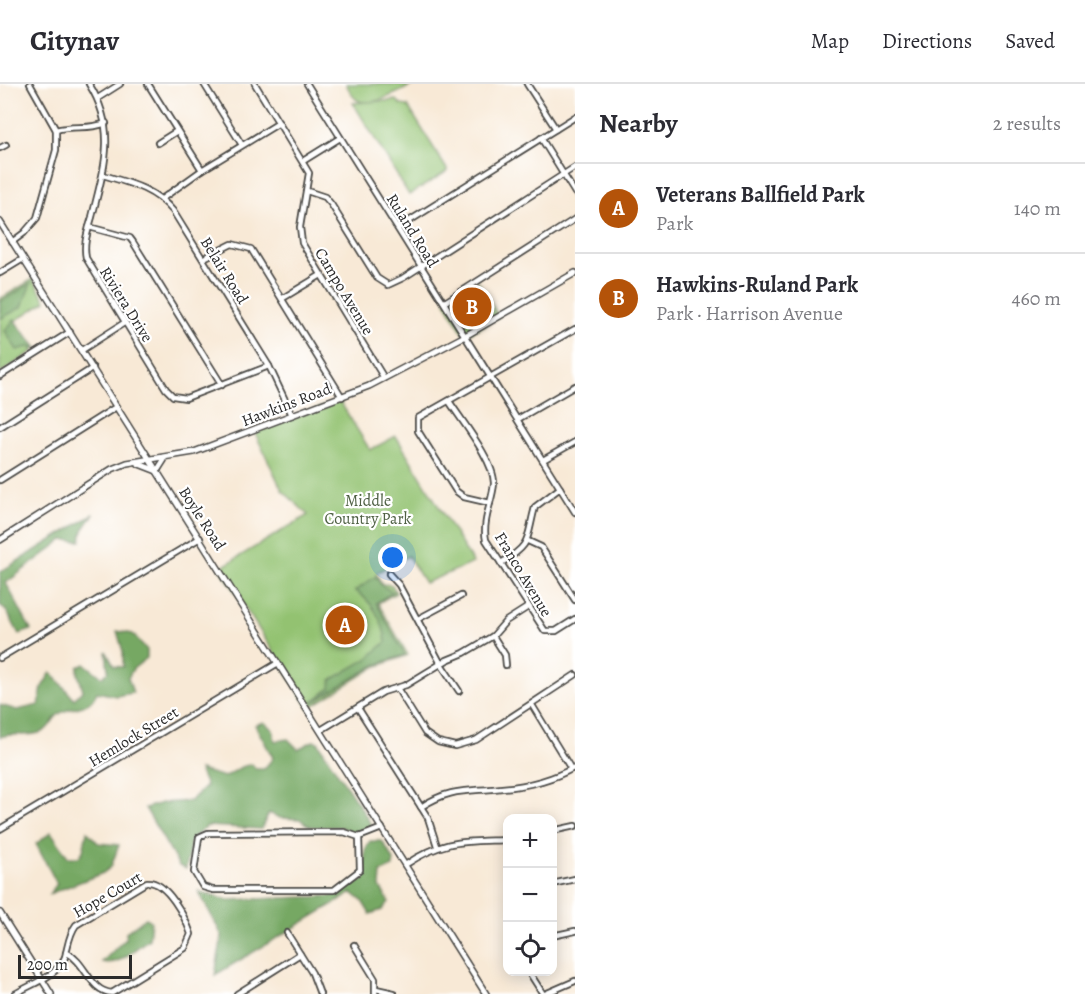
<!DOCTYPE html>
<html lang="en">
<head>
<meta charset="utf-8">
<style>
	:root { --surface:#fff; --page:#f7f7f7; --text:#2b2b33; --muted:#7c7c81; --line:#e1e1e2; --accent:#b45309 }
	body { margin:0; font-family:Alegreya,serif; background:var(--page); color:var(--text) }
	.controls { position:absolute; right:18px; bottom:18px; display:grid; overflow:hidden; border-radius:12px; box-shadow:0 3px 15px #0003 }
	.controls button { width:54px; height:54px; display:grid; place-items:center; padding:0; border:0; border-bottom:2px solid var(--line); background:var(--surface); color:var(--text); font:30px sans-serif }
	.scale { position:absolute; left:18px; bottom:15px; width:114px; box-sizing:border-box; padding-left:6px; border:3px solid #2b2b2b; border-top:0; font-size:16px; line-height:21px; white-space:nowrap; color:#2b2b2b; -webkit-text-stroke:4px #fff; paint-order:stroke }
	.you { position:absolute; left:393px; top:474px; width:21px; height:21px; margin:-15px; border:4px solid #fff; border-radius:50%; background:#1a73e8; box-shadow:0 0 0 9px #1a73e833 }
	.badge { display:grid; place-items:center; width:39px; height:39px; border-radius:50%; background:var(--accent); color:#fff; font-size:20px; font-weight:700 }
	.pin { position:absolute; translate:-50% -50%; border:3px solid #fff; box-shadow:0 2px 6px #0006 }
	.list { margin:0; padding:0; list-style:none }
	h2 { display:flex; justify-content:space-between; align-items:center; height:78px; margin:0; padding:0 24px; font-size:26px }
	h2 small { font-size:20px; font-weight:400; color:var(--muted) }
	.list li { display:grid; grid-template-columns:39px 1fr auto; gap:18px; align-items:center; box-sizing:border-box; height:90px; padding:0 24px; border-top:2px solid var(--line) }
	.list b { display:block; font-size:22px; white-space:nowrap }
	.list p { margin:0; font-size:20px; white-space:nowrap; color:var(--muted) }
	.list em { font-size:20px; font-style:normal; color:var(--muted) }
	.icon { flex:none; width:33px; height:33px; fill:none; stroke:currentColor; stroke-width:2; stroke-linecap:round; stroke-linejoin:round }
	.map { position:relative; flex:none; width:575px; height:910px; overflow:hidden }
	header { display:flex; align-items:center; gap:36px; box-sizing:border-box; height:84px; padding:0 30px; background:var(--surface); border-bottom:2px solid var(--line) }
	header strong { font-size:28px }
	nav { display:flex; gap:33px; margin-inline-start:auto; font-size:21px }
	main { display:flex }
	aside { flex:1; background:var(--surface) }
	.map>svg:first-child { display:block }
	.green { fill:#93c271; stroke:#5f764e; stroke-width:1.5 }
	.forest { fill:#76a863; stroke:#506a47; stroke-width:1.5 }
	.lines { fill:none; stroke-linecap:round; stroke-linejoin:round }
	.minor-casing { stroke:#4a4845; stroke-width:8 }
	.tertiary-casing { stroke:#4a4845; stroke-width:8 }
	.minor { stroke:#fff; stroke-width:4.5 }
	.tertiary { stroke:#fff; stroke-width:5 }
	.labels { text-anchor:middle; stroke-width:4.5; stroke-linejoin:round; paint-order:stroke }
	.street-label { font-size:16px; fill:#2b2b2b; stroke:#fff }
	.park-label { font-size:16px; fill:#4f6044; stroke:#fff }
</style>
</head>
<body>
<header>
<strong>Citynav</strong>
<nav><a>Map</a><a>Directions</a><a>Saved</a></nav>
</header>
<main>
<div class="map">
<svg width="575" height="910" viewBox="0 0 575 910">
	<rect width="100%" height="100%" fill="#fff"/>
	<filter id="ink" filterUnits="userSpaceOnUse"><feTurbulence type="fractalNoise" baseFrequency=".0167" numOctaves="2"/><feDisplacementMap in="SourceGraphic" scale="12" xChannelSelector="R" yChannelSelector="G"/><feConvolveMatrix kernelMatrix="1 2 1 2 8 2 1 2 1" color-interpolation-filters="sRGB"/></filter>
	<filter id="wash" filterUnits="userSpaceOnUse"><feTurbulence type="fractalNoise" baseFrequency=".008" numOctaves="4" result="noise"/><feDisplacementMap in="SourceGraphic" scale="24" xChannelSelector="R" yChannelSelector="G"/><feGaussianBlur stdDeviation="1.35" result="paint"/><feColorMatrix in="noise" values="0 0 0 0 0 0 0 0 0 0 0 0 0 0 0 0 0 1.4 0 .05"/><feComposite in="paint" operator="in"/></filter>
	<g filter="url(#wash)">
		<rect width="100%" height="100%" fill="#f8e9d6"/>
		<g class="green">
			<path d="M346,0H411L412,1C400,8 370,24 357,16C352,13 349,5 346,0Z"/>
			<polygon points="397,16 401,21 408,22 448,87 409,111 353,19"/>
			<polygon points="33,195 46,217 15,237 34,267 0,289 0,215"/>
			<polygon points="478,197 499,233 465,252 445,218"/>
			<polygon points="339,316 370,366 396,352 473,479 425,499 408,472 376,489 382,500 392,501 396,509 378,519 408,571 375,583 309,624 220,484 308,431 282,406 255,349"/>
		</g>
		<g class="forest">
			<polygon points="31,199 22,223 0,235 0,218"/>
			<polygon points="14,236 37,264 28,263 17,266 5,247"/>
			<polygon points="94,430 83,446 81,457 63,456 6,499 31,546 19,550 7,528 0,521 0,488"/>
			<path d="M376,492L382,502L393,508L376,519L405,571L375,581L310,620L330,604L331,596L367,575L386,558C384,538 372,516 355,507Z"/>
			<path d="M117,547L133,550L147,566V574L133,585L128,594L133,609L116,612L97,608C88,629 71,620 58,631C52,636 49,646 42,648C27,654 15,648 0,653V621L17,626L39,621L42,603L51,588L74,615L83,606L78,590V583L85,580L102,593L108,587L106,567L114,582L123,583V568Z"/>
			<path d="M264,638L273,646L275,657L288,655L298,665L313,657L318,658C336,688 356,714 373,744L357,750C351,748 344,743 338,743C323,741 312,748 300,735L280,734L269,729L261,745L207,742L191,756L186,785L179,782L145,724L162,719L190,717L206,702L199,686L225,693L241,683L252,680L256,685H264L273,674L255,641Z"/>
			<polygon points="87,747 98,759 119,761 111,783 103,789 49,810 57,800 36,760 51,748 68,773 79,773 83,767"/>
			<polygon points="370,757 382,757 394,776 393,783 381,788 380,803 389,818 382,826 370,830 362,817 352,809 215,891 222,852 199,808 228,816 332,812 364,795 365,766"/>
			<path d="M146,834L151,837L149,855C134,864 121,883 102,878L126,854V848Z"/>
		</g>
	</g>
	<g filter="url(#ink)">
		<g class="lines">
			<defs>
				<g id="minor">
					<path d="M89,0C118,46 104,84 92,133C88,147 83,159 86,174L166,305L173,312L186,314L269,282"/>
					<polyline points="148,0 202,86"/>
					<polyline points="204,0 242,61"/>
					<polyline points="255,0 309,89 300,143 302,159 384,294"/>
					<polyline points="307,0 575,428"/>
					<polyline points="527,0 556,45"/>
					<polyline points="98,14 120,0"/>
					<path d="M56,46C73,41 90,46 106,39"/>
					<polyline points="541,54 575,109"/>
					<polyline points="158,59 177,47"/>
					<polyline points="0,64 6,61"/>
					<polyline points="303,77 340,54"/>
					<path d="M103,91C130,99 155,105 173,127L269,282L292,331"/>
					<polyline points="307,107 325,113 331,120 377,194 388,201 403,194 575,83"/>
					<polyline points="163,114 202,86 279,39"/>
					<polyline points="89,143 130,154 133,158 222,301"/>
					<polyline points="398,144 575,33"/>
					<polyline points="12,158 24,149 37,134 56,66 56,46 30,0"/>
					<polyline points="204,174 232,160 251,165 342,313"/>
					<polyline points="0,189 23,175"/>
					<polyline points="283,214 321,191"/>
					<polyline points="445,218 575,135"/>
					<polyline points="82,266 124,239"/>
					<polyline points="0,292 70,248"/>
					<path d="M449,317C461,336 495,378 494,400C492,418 482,438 486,456L545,547H556L575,535"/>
					<polyline points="518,335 575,302"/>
					<polyline points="0,343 93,284"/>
					<polyline points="543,376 575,358"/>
					<polyline points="0,396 116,323"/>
					<polyline points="490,419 464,413 456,407 418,347 418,334 575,245"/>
					<polyline points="528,457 541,463 575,516"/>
					<path d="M501,479C533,460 526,455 535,423L560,404"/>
					<polyline points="389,490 399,501 441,580 459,607"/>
					<polyline points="418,535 461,512"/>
					<polyline points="493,552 505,571 506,581"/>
					<polyline points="0,574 200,454"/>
					<polyline points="397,604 425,649 438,658 455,662 476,656 575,591"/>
					<polyline points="532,621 571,685"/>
					<polyline points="358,624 428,734 437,762"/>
					<polyline points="321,646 383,608 406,601 447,576 464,569 493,552 506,537 528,523"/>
					<path d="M421,723C451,703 469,708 502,704C527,702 554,695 575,683"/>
					<polyline points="0,745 278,579"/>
					<polyline points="552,747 575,742"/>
					<polyline points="359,753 360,786 334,806 213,806 203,803 194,788 199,753 208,749 344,748 359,753 382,744"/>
					<polyline points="506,756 508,772"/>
					<path d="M405,781C444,755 462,758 508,756"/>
					<polyline points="552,800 575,795"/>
					<polyline points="287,849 312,889 320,910"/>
					<polyline points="552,852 575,847"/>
					<polyline points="354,861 375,895 375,910"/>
					<polyline points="529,888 543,910"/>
					<polyline points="376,905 394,909"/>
					<path d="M15,910C31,900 58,892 65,873C68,862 69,850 76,841L147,798C167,797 185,833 191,850L185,864L112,909C89,907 87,879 66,868"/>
					<polyline points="237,910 300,870"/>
					<polyline points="545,910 575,897"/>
				</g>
				<g id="tertiary">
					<polyline points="0,138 486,910"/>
					<polyline points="139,380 157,387 164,376"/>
					<polyline points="0,456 112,385 127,379 194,368 369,302 465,252 575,189"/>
					<polyline points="0,829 51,910"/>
				</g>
			</defs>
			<use href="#minor" class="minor-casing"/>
			<use href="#tertiary" class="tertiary-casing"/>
			<use href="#minor" class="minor"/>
			<use href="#tertiary" class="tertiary"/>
		</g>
	</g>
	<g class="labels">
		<g class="street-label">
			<text transform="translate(413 146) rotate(58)" y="6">Ruland Road</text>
			<text transform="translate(225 186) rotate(58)" y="6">Belair Road</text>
			<text transform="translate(345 207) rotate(59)" y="6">Campo Avenue</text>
			<text transform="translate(127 220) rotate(58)" y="6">Riviera Drive</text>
			<text transform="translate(286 320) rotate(-21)" y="6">Hawkins Road</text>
			<text transform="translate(203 434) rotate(57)" y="6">Boyle Road</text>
			<text transform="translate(524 490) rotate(59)" y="6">Franco Avenue</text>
			<text transform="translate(133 652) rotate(-31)" y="6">Hemlock Street</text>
			<text transform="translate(107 810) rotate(-30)" y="6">Hope Court</text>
		</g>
		<g class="park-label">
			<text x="368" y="422">Middle<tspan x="368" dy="18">Country Park</tspan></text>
		</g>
	</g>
</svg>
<div class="controls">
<button>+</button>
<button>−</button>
<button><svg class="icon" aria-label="locate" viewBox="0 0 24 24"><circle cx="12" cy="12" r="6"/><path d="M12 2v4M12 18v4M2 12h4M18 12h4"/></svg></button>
</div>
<div class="scale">200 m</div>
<div class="you"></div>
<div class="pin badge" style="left:345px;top:541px">A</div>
<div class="pin badge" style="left:472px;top:223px">B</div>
</div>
<aside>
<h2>Nearby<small>2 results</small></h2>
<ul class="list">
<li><span class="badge">A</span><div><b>Veterans Ballfield Park</b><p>Park</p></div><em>140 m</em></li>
<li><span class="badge">B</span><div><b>Hawkins-Ruland Park</b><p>Park · Harrison Avenue</p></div><em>460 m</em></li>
</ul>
</aside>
</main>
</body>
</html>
